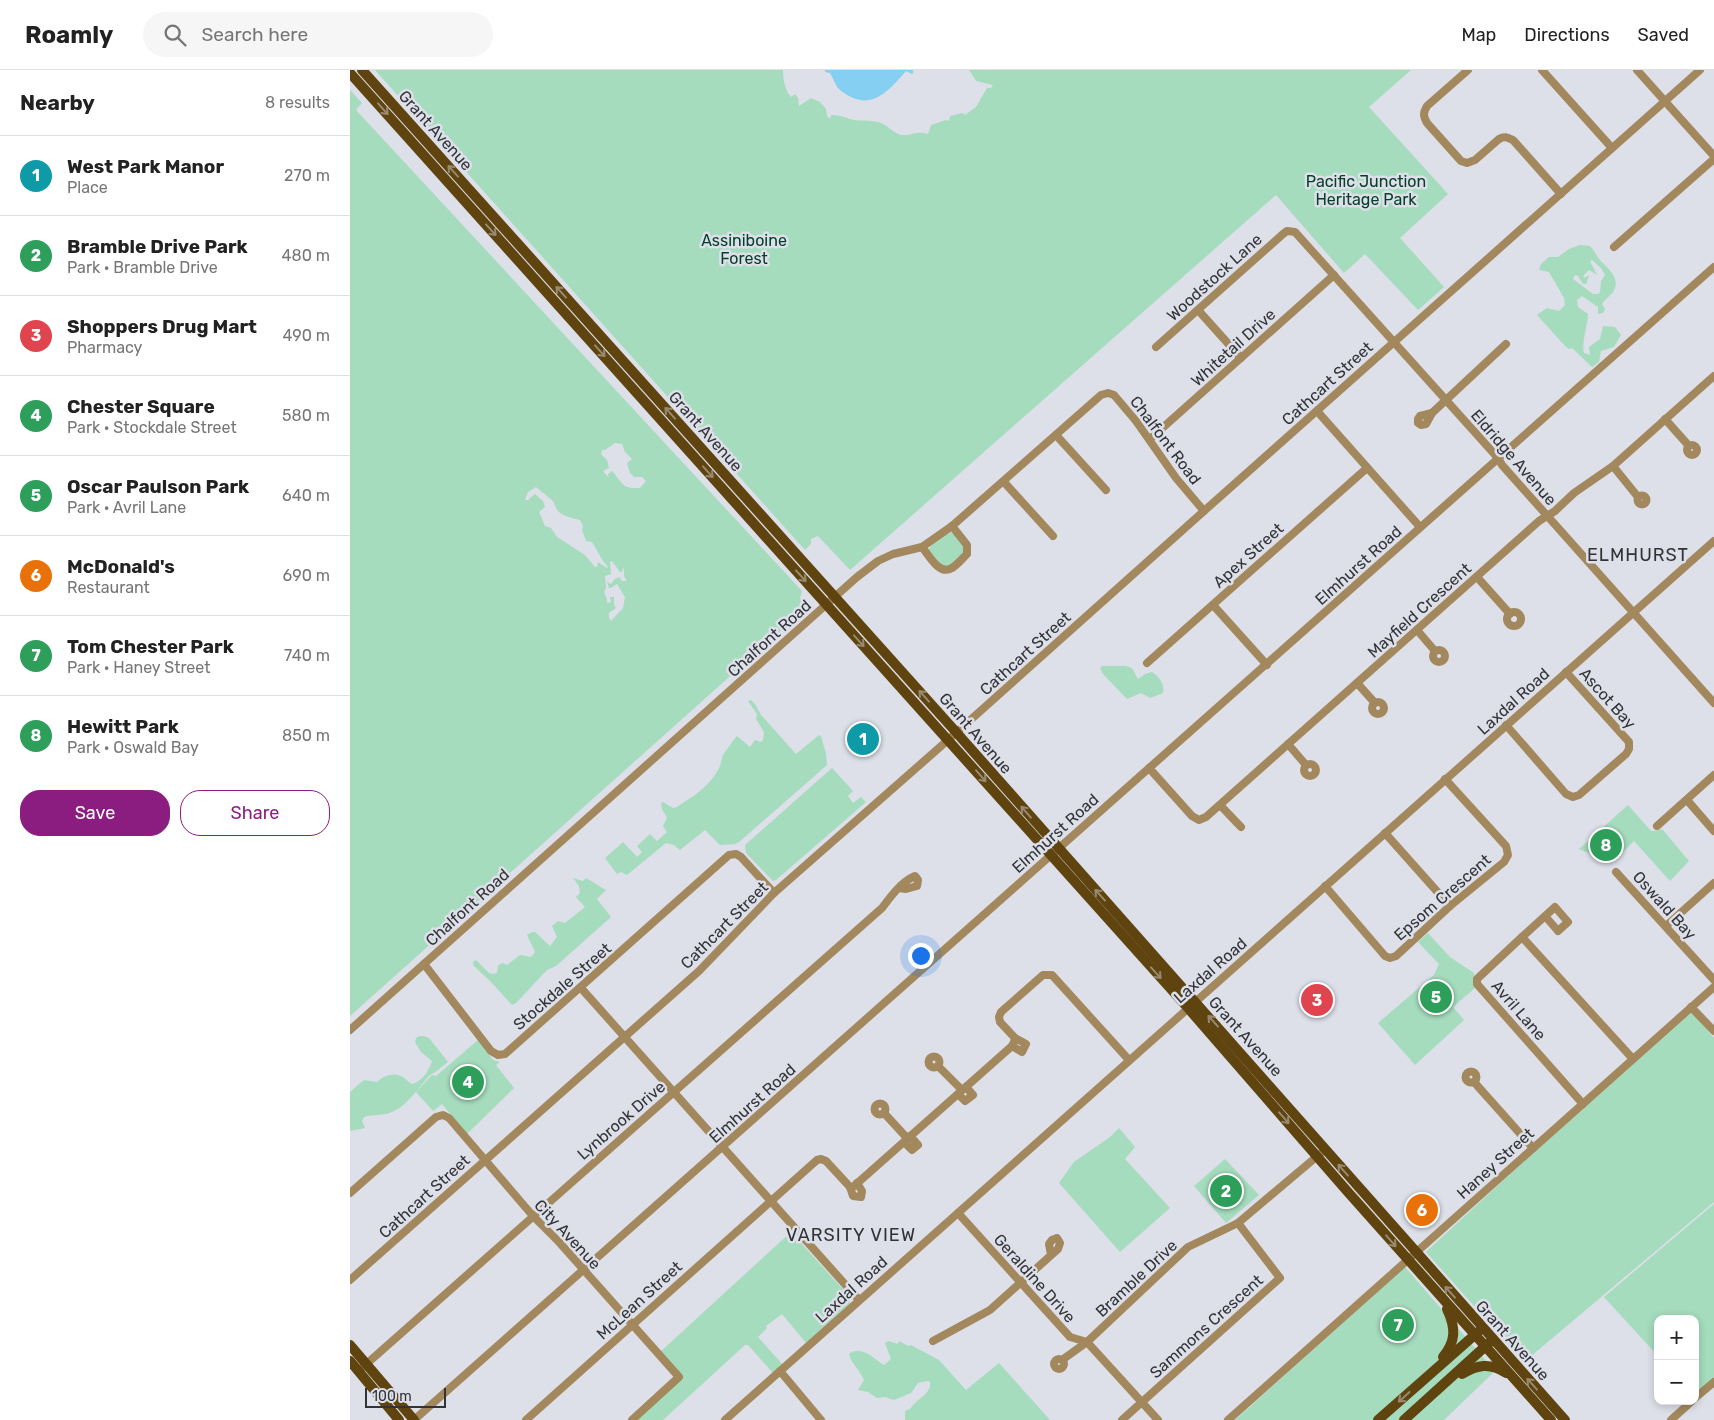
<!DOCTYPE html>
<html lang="en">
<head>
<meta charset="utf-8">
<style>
	:root { --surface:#fff; --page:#f6f6f6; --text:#222; --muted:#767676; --line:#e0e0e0; --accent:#8b1d81 }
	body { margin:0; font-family:Rubik,sans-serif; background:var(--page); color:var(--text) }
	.controls { position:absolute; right:15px; bottom:15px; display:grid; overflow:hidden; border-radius:10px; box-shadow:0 2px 8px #0003 }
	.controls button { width:45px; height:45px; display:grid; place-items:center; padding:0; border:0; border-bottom:1px solid var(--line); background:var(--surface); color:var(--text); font:25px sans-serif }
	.scale { position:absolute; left:15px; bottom:12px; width:81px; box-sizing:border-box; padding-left:5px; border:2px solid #323337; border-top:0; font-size:14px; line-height:18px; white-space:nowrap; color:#323337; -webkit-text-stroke:4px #dddfe9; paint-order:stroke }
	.you { position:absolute; left:570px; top:885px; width:18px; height:18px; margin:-12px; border:4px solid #fff; border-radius:50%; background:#1a73e8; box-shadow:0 0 0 8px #1a73e833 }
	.badge { display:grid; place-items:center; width:32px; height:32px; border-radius:50%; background:var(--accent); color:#fff; font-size:16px; font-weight:700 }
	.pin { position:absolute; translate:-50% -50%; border:2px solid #fff; box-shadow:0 1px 5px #0006 }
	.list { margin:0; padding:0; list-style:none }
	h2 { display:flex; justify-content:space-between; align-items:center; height:65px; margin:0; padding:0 20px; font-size:21px }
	h2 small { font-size:16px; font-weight:400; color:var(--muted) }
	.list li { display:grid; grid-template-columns:32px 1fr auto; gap:15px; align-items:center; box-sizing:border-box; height:80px; padding:0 20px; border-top:1px solid var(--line) }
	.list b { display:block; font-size:19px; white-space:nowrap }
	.list p { margin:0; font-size:16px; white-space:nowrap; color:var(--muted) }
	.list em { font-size:16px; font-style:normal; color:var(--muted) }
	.actions { display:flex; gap:10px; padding:15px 20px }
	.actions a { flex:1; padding:11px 0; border:1px solid var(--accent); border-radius:20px; text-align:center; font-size:18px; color:var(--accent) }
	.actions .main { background:var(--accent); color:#fff }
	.icon { flex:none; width:28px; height:28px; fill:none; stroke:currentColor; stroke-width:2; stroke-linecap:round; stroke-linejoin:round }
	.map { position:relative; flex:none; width:1364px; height:1350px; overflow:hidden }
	header { display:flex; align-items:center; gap:30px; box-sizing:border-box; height:70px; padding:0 25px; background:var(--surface); border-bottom:1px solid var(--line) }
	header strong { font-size:24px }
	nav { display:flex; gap:28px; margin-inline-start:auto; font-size:18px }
	.search { width:350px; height:45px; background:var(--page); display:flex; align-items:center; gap:12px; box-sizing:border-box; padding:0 18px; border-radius:28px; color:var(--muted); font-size:19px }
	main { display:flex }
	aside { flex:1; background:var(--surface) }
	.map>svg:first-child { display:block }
	.green { fill:#a5dcbd; fill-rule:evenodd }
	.water { fill:#84cff2 }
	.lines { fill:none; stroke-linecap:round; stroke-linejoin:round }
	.minor { stroke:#a3885d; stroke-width:8 }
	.major { stroke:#5f440f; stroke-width:10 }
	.oneway { stroke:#988a71 }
	.labels { text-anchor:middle; stroke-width:5; stroke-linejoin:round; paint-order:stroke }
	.street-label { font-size:16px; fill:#323337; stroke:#dddfe9 }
	.park-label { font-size:16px; fill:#054028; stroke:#dddfe9 }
	.neighbourhood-label { font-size:18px; letter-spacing:1px; fill:#323337; stroke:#dddfe9 }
</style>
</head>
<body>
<header>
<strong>Roamly</strong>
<div class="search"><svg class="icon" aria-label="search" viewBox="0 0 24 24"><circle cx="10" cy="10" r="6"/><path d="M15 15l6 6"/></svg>Search here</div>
<nav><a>Map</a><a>Directions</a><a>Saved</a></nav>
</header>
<main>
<aside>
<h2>Nearby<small>8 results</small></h2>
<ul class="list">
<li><span class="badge" style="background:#0f9aa8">1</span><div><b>West Park Manor</b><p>Place</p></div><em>270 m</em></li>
<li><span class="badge" style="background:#2e9e5b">2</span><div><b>Bramble Drive Park</b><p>Park · Bramble Drive</p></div><em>480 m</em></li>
<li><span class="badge" style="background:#e0444e">3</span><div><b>Shoppers Drug Mart</b><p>Pharmacy</p></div><em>490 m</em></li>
<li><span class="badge" style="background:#2e9e5b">4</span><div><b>Chester Square</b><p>Park · Stockdale Street</p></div><em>580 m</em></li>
<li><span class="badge" style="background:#2e9e5b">5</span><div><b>Oscar Paulson Park</b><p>Park · Avril Lane</p></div><em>640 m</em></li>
<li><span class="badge" style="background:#e8710a">6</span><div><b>McDonald's</b><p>Restaurant</p></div><em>690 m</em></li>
<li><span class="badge" style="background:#2e9e5b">7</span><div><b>Tom Chester Park</b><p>Park · Haney Street</p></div><em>740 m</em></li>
<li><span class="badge" style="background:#2e9e5b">8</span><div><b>Hewitt Park</b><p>Park · Oswald Bay</p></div><em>850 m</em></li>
</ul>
<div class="actions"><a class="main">Save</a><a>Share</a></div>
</aside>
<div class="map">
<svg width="1364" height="1350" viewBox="0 0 1364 1350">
	<rect width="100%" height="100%" fill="#dddfe9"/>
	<g class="green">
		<path d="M25,0H433C433,10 435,20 441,27L445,24L448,28L449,36L461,28L470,32L476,39L477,46L479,48L481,47V45C490,45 496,48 504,50C513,51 522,50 531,53C538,56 544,63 551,65C560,67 565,60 578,64L581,55L596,50L599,51L600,46L613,43L615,45L626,37L637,18H641L643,15L626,11L619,0H1061L1019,37L1098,124L1050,168L1094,217L1068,240L1015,184L994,203L926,125L500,500L468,466L461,469V474L455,480Z"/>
		<path d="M0,20L12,33L6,40L452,521L450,528L452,531L451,541L444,549L0,946ZM265,373L272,374L275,382L282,389L277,393L280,403L284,407H292L296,411L290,418C271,419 273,413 262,401L258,404L259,408L253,401L259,398L257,390L251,384L252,380H255ZM186,417L203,431L207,440L210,443L218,447L230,450L233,456L232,460L236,471L242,472L253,491L258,497L257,498L248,492L247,497H245L235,485L207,467L201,458L195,456L189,442L195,437L193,431L185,424L178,430H175L178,422ZM262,491L270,502H272L273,498L274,499V506L277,511H272L269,507L265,509L261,514L257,512L259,518H261L267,514L275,527L273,538L261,551L259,548V543L266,538L264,535V527H260L261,532L257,533V529L254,522L256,518L255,506L261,504L260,492Z"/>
		<path d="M1230,175L1240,176C1244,180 1246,185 1249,189C1257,198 1272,208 1263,222C1260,226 1255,229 1252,234L1255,239L1253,243L1248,244V237L1232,226L1227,230L1228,237L1238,244C1238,254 1231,274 1234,283L1240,285L1239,277L1250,269L1253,256L1265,257L1271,265L1264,277L1251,281L1249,292L1242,297L1222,278L1219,279L1215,276L1187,245L1197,238L1209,241L1215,235L1214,228L1199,202L1189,200L1191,194L1199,187H1208L1219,179ZM1242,190L1251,198L1255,205L1251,211L1250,222L1248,224H1243L1223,209L1225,205L1228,206L1233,214H1236L1239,206H1237L1235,208L1233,206L1239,200L1247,205L1240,191Z"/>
		<path d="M601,462L608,465L616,480L601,496H591L578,482C580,473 593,464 601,462Z"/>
		<path d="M752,596H776L782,598L788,609L795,604L802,602C809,607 815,614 813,623L800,628L791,623L777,629L753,604L750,598Z"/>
		<path d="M401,630L405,634L411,645L446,684L469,665L471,666L476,684L477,695L389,772L385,774L370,775L355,760L330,780L324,775L316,773L277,805L271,802L267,804L255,788L273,772L287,787L292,782L287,776L300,764L307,771L317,762L313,756L317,748L312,739L311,733L313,732L323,738L327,737C343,726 358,718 368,700C371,696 371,690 373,685C375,682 385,668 387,666L400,677L405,670L411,672L413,670L414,662L406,649L407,644L398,631Z"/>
		<polygon points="482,698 503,721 498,726 503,733 511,727 516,732 426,810 423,811 396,783 395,775"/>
		<polygon points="1278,735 1301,761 1307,761 1312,759 1339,791 1320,811 1284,771 1262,793 1229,779"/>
		<polygon points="223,808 233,811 236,808 256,820 247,829 261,847 206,896 197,900 166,933 162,935 142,913 123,895 123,892 126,890 139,903 144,904 147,903 148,895 153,893 157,895 170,885 181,887 185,882 177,865 182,862 185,862 200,876 207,867 202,856 208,851 215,853 235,837 226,827 230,823 229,816"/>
		<polygon points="1078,863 1100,887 1124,903 1124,911 1126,917 1103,937 1114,950 1065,995 1028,953 1084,905 1089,894 1068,872"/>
		<polygon points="1342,942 1364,968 1364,1132 1174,1292 1076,1182 1172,1093"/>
		<path d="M69,966H74L79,968L98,992L84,1003L80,1005C69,1017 57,1036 42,1042C33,1046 23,1044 14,1047L12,1051L15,1058L0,1061V1022L14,1010L27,1012C33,1006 43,1002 51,1006C55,1008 58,1012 62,1014C72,1012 79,1000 82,991L71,982L65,972L66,968Z"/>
		<polygon points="128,970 143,990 150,992 146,995 164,1018 117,1064 92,1034 83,1041 66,1022 82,1005 86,1006"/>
		<polygon points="769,1058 785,1077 775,1089 820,1138 770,1182 709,1113 724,1092 760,1067"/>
		<polygon points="875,1089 909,1125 876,1153 844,1116"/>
		<polygon points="1364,1134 1364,1309 1345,1325 1345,1249 1308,1249 1308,1286 1254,1227"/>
		<polygon points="441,1162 500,1227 500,1234 456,1273 432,1244 416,1256 417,1258 408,1267 433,1295 423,1303 398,1275 395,1275 313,1350 285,1350 331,1307 309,1283"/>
		<polygon points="1055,1197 1145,1301 1094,1350 885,1350"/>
		<path d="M538,1271L548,1274L549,1271L558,1276L561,1275L589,1290L616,1320L649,1293L700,1350H555V1341L561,1338C566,1329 582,1324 580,1312L578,1311L568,1313L561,1323L544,1330L535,1327L527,1328L518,1322L508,1320L514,1310C510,1300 501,1293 499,1284C510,1274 525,1289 534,1295L541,1289L535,1273Z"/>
	</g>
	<path class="water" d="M475,0H563V3L562,4L556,1C536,24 519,43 490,20C486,17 483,8 480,3L475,2Z"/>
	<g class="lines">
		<g class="minor">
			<path d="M1118,0L1077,36C1073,43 1073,46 1077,53L1111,91L1117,93L1125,90L1149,69C1154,66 1157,67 1163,70L1211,124"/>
			<polyline points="1192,0 1262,78"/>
			<polyline points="1287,0 1364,86"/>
			<polyline points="1264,177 1364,89"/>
			<polyline points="848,240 891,288"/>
			<polyline points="806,277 933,164 937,161 945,162 1148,388 1152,395 1364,633"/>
			<polyline points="967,341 1070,457"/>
			<polyline points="1082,343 1156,274"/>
			<polygon points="1082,343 1076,354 1071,355 1068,353 1068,349 1070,346"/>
			<polyline points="1315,349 1339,376"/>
			<polyline points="706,365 756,420"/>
			<polyline points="800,369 984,205"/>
			<circle cx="1342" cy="380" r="5"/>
			<polyline points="1263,396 1288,427"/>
			<polyline points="654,412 703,466"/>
			<circle cx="1292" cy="430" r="4.5"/>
			<path d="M572,477C579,485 589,506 602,498C607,495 612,489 617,484V475L602,456"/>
			<polyline points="1127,507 1160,544"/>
			<polyline points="863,535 917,595"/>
			<circle cx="1164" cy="549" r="7"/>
			<polyline points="1067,560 1085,581"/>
			<circle cx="1089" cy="586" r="6"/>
			<polyline points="797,593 1017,398"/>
			<polyline points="1007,613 1025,633"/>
			<circle cx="1028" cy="638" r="6"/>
			<polyline points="1156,655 1216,724 1223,727 1229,725 1276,684 1279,679 1279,672 1216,602"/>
			<polyline points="938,674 956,695"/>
			<circle cx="960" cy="700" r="6"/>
			<polyline points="799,698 842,746 849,750 856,747 1189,451 1205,441 1224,423 1263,396 1364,306"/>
			<polyline points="1337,730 1364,761"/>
			<polyline points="870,735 891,757"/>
			<polyline points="1307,756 1364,705"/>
			<polyline points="1035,763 1100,836"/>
			<polyline points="1266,802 1364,910"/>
			<polyline points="975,816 1035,886 1040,888 1046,886 1100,836 1154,792 1158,785 1156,776 1095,709"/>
			<polyline points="1316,856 1364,813"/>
			<polyline points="1172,867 1205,837 1218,852 1208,861 1195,846"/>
			<polyline points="74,894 141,981 148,985 155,984 379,785 386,784 391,787 424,823"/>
			<polyline points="231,918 509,1230"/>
			<polyline points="1341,937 1364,961"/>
			<polyline points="0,960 507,507 528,491 543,484 572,477 602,456 751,325 758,323 764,325 786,351 826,408 854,441"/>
			<polyline points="662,976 672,982 676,974 665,968"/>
			<circle cx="584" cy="992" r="5.5"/>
			<polyline points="588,996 612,1020"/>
			<circle cx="1121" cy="1007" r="5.5"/>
			<polyline points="1124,1012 1183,1078"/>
			<polyline points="608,1024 615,1031 623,1025 616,1017"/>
			<circle cx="530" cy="1039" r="5.5"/>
			<polyline points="1233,1034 1127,914 1127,909 1172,867 1283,989"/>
			<polyline points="534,1043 557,1068"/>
			<polyline points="554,1072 562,1080 568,1075 560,1066"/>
			<polyline points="500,1117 503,1126 511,1127 512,1121 507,1113"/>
			<polyline points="0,1123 86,1047 93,1045 99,1048 183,1146 209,1172 329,1307 282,1350"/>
			<polyline points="608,1143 720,1267 737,1272 808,1350"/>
			<polyline points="0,1210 349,901 424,823 598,670 854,441 1350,0"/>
			<polyline points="583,1271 640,1240 708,1179 710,1173 707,1168 702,1170 699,1174 701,1185"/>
			<circle cx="709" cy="1294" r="5"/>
			<polyline points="712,1290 737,1272 838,1177 888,1153 971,1083"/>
			<path d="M13,1297L532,838C541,826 551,812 565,806L568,810L567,816L556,819L549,818"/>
			<polyline points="430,1301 471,1350"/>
			<polyline points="1345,1328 1364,1312"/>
			<polyline points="64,1350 1364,197"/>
			<polyline points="176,1350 467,1090 471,1089 476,1091 500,1117 503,1117 662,976 664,972 665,968 650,952 649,947 651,942 693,905 702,905 779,990"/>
			<polyline points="375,1350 1364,471"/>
			<polyline points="772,1350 930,1208 888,1153"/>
			<polyline points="878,1350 1364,917"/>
			<polyline points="1321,1350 1342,1331"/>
		</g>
		<g class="major">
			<polyline points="12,0 606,662 1215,1350"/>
			<polyline points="0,3 838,938 997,1121 1201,1350"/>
			<polyline points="0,1275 64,1350"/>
			<path d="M1093,1287C1106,1271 1106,1258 1097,1239"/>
			<polyline points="0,1291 49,1350"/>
			<path d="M1112,1304C1127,1295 1140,1292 1156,1303"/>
			<polyline points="1028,1350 1128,1262"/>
			<polyline points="1054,1350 1139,1273"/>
		</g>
	</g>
	<defs><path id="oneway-shaft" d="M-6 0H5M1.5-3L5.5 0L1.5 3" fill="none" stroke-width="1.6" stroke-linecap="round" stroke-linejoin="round" transform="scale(1.25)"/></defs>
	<g class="oneway">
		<use href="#oneway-shaft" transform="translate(33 39) rotate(48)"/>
		<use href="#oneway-shaft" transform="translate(103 101) rotate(-132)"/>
		<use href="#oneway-shaft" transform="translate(141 160) rotate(48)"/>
		<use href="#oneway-shaft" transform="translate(211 222) rotate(-132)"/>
		<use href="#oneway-shaft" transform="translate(250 281) rotate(48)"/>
		<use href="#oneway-shaft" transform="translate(320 343) rotate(-132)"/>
		<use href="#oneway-shaft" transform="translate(358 402) rotate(48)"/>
		<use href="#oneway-shaft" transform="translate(451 506) rotate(48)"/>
		<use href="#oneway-shaft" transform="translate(509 571) rotate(48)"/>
		<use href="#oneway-shaft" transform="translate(574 626) rotate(-132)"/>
		<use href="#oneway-shaft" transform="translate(631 706) rotate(49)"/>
		<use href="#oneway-shaft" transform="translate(676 742) rotate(-131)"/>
		<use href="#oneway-shaft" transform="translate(750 825) rotate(-132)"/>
		<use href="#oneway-shaft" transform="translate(806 903) rotate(48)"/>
		<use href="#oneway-shaft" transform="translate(863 951) rotate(-132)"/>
		<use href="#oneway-shaft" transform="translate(934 1048) rotate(49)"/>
		<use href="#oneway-shaft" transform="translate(993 1100) rotate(-131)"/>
		<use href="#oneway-shaft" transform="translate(1041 1171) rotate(49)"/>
		<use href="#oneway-shaft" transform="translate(1100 1222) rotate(-132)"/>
		<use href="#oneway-shaft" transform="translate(1182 1314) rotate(-132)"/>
		<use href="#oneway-shaft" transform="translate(1054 1327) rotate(138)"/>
	</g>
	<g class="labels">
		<g class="street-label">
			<text transform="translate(86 60) rotate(48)" y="6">Grant Avenue</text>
			<text transform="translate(864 207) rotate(-42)" y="6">Woodstock Lane</text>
			<text transform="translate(883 277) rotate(-42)" y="6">Whitetail Drive</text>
			<text transform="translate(977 313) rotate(-42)" y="6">Cathcart Street</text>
			<text transform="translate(356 361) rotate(48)" y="6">Grant Avenue</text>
			<text transform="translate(816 370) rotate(53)" y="6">Chalfont Road</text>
			<text transform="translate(1164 387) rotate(49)" y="6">Eldridge Avenue</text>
			<text transform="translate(898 485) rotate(-42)" y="6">Apex Street</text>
			<text transform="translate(1008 495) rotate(-42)" y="6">Elmhurst Road</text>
			<text transform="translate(1069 540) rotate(-42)" y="6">Mayfield Crescent</text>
			<text transform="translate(419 568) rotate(-42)" y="6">Chalfont Road</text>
			<text transform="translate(675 583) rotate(-42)" y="6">Cathcart Street</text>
			<text transform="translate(1258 628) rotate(48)" y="6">Ascot Bay</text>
			<text transform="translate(1163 631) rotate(-42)" y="6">Laxdal Road</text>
			<text transform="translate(626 663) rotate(49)" y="6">Grant Avenue</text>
			<text transform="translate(705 763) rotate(-42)" y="6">Elmhurst Road</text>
			<text transform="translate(1092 827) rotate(-41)" y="6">Epsom Crescent</text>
			<text transform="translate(1315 835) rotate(48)" y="6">Oswald Bay</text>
			<text transform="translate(117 837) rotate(-42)" y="6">Chalfont Road</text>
			<text transform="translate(374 855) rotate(-45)" y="6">Cathcart Street</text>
			<text transform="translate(860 900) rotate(-41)" y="6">Laxdal Road</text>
			<text transform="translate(212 916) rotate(-41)" y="6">Stockdale Street</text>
			<text transform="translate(1169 940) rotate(49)" y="6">Avril Lane</text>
			<text transform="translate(896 966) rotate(48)" y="6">Grant Avenue</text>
			<text transform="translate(402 1033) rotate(-42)" y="6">Elmhurst Road</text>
			<text transform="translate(271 1050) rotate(-41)" y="6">Lynbrook Drive</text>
			<text transform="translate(1145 1093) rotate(-42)" y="6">Haney Street</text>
			<text transform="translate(74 1126) rotate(-42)" y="6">Cathcart Street</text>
			<text transform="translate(218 1164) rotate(47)" y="6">City Avenue</text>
			<text transform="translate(685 1208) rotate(48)" y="6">Geraldine Drive</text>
			<text transform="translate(786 1208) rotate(-43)" y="6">Bramble Drive</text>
			<text transform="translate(501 1219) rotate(-42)" y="6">Laxdal Road</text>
			<text transform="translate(289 1230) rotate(-42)" y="6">McLean Street</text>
			<text transform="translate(856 1256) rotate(-42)" y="6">Sammons Crescent</text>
			<text transform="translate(1163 1270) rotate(48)" y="6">Grant Avenue</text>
		</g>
		<g class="park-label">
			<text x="1016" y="117">Pacific Junction<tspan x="1016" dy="18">Heritage Park</tspan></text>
			<text x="394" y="176">Assiniboine<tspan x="394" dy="18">Forest</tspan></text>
		</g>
		<g class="neighbourhood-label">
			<text x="1288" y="491">ELMHURST</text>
			<text x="501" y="1171">VARSITY VIEW</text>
		</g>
	</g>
</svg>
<div class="controls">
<button>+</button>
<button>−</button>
</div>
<div class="scale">100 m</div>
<div class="you"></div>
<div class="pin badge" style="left:513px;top:669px;background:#0f9aa8">1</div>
<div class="pin badge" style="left:876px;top:1121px;background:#2e9e5b">2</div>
<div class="pin badge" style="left:967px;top:930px;background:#e0444e">3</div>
<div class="pin badge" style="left:118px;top:1012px;background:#2e9e5b">4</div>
<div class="pin badge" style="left:1086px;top:927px;background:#2e9e5b">5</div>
<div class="pin badge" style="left:1072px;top:1140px;background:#e8710a">6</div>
<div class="pin badge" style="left:1048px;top:1255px;background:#2e9e5b">7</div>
<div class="pin badge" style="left:1256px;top:775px;background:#2e9e5b">8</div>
</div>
</main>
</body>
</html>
